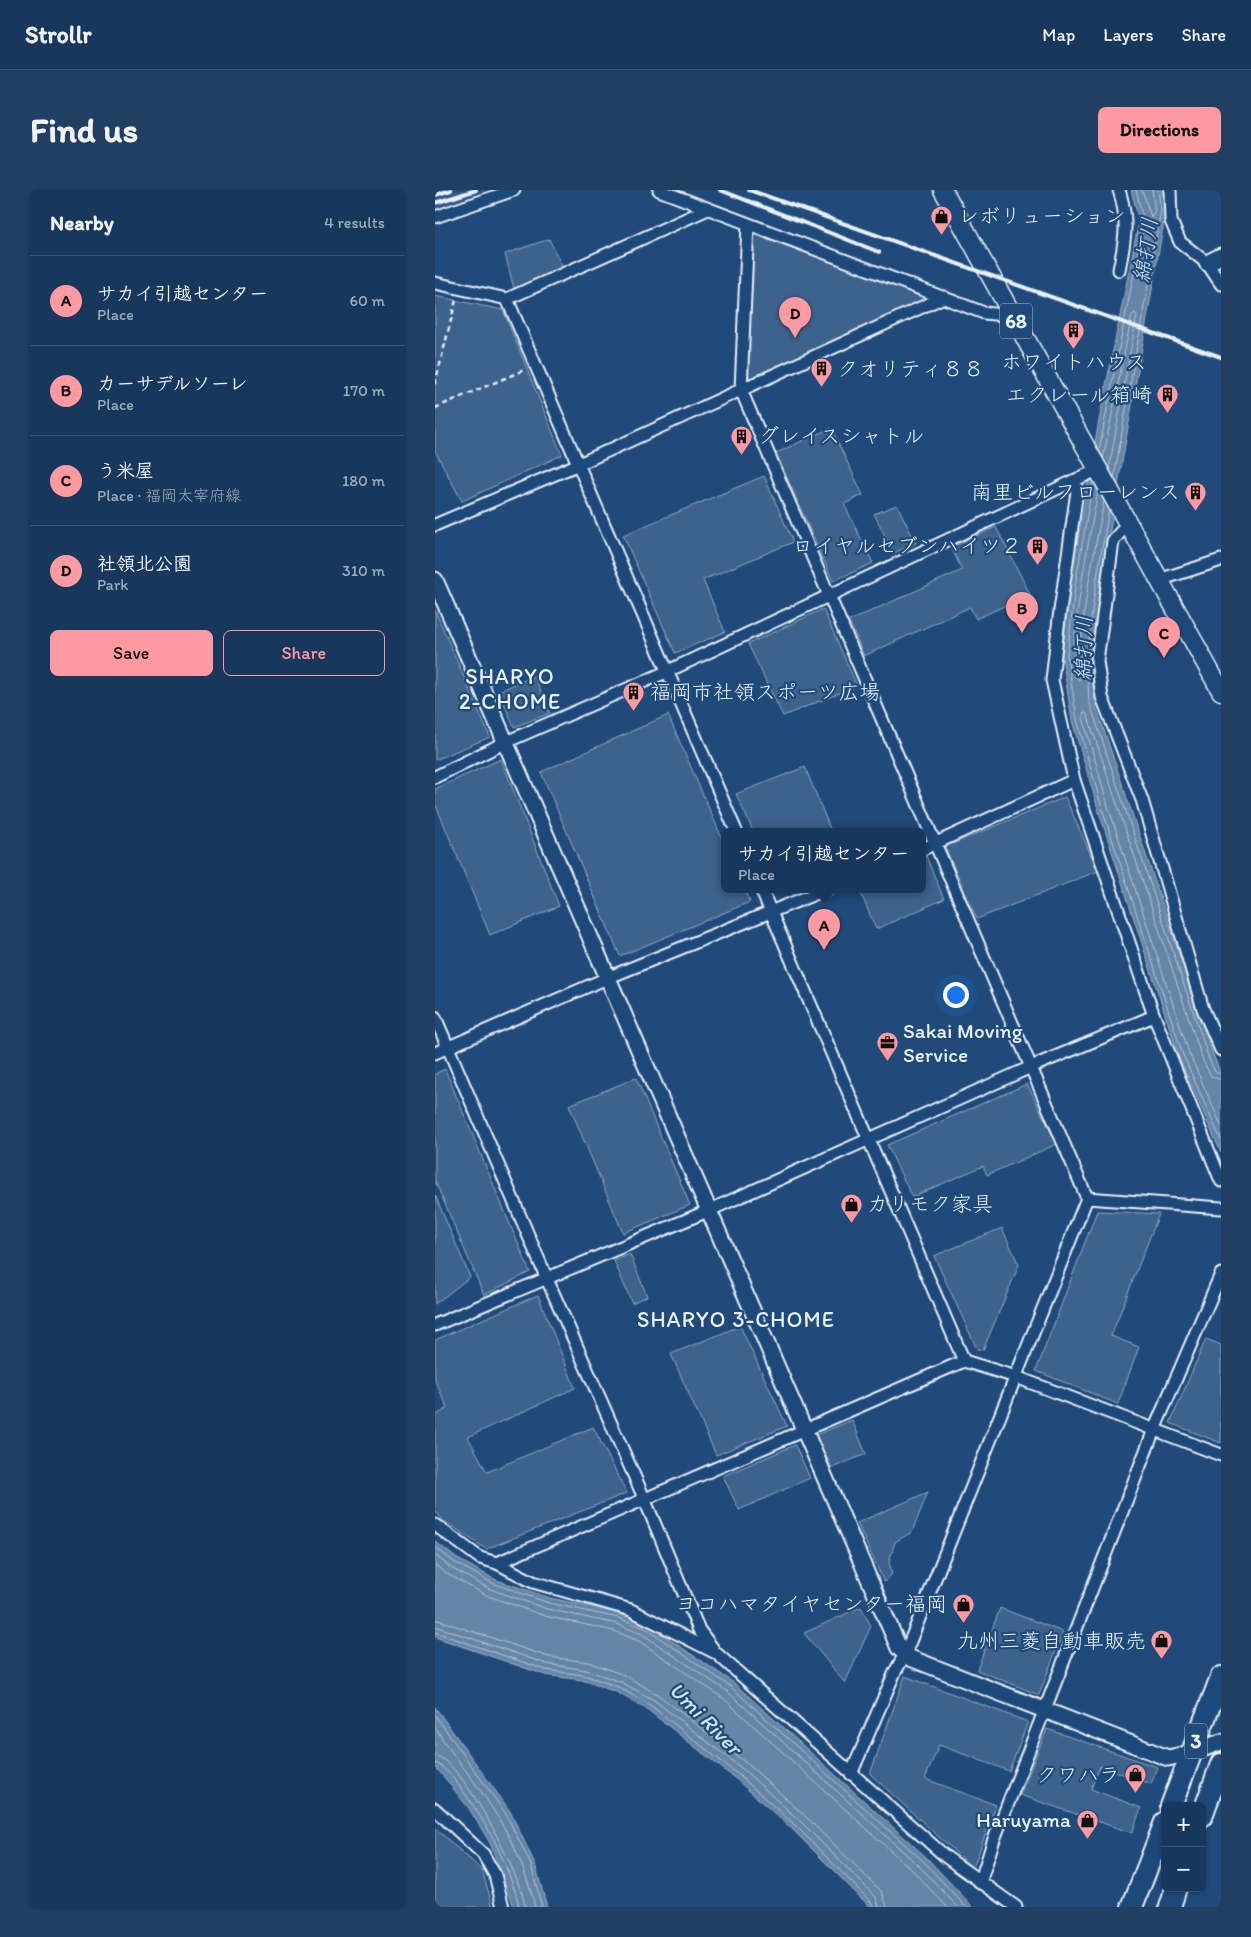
<!DOCTYPE html>
<html lang="en">
<head>
<meta charset="utf-8">
<style>
	:root { --surface:#17385c; --page:#203f62; --text:#f1f3f6; --muted:#9eacbb; --line:#365272; --accent:#ff9aa2 }
	body { margin:0; font-family:Itim,"Klee One",sans-serif; background:var(--page); color:var(--text) }
	.controls { position:absolute; right:15px; bottom:15px; display:grid; overflow:hidden; border-radius:8px; box-shadow:0 1px 4px #0004 }
	.controls button { width:45px; height:45px; display:grid; place-items:center; padding:0; border:0; border-bottom:1px solid var(--line); background:var(--surface); color:var(--text); font:25px sans-serif }
	.you { position:absolute; left:520px; top:804px; width:18px; height:18px; margin:-12px; border:4px solid #fff; border-radius:50%; background:#1a73e8; box-shadow:0 0 0 8px #1a73e833 }
	.badge { display:grid; place-items:center; width:32px; height:32px; border-radius:50%; background:var(--accent); color:#111; font-size:16px; font-weight:700 }
	.pin { position:absolute; translate:-50% -41px; filter:drop-shadow(0 1px 2px #0008) }
	.pin::after { content:''; position:absolute; top:26px; width:18px; height:15px; background:inherit; clip-path:polygon(0 0,100% 0,50% 100%) }
	.popup { position:absolute; left:286px; top:638px; width:205px; height:65px; box-sizing:border-box; display:grid; place-content:center; border-radius:8px; background:var(--surface); filter:drop-shadow(0 1px 4px #0005); font-size:16px; white-space:nowrap; color:var(--muted) }
	.popup b { font-size:19px; color:var(--text) }
	.popup::after { content:''; position:absolute; left:50%; top:100%; margin-left:-10px; border:10px solid transparent; border-top-color:var(--surface) }
	.list { margin:0; padding:0; list-style:none }
	h2 { display:flex; justify-content:space-between; align-items:center; height:65px; margin:0; padding:0 20px; font-size:21px }
	h2 small { font-size:16px; font-weight:400; color:var(--muted) }
	.list li { display:grid; grid-template-columns:32px 1fr auto; gap:15px; align-items:center; box-sizing:border-box; height:90px; padding:0 20px; border-top:1px solid var(--line) }
	.list b { display:block; font-size:19px; white-space:nowrap }
	.list p { margin:0; font-size:16px; white-space:nowrap; color:var(--muted) }
	.list em { font-size:16px; font-style:normal; color:var(--muted) }
	.actions { display:flex; gap:10px; padding:15px 20px }
	.actions a { flex:1; padding:11px 0; border:1px solid var(--accent); border-radius:8px; text-align:center; font-size:18px; color:var(--accent) }
	.actions .main { background:var(--accent); color:#111 }
	.map { position:relative; flex:none; width:786px; height:1717px; overflow:hidden; border-radius:8px }
	header { display:flex; align-items:center; gap:30px; box-sizing:border-box; height:70px; padding:0 25px; background:var(--surface); border-bottom:1px solid var(--line) }
	header strong { font-size:24px }
	nav { display:flex; gap:28px; margin-inline-start:auto; font-size:18px }
	.intro { display:flex; align-items:center; justify-content:space-between; box-sizing:border-box; height:120px; padding:0 30px }
	h1 { margin:0; font-size:35px }
	.button { padding:12px 22px; border-radius:8px; background:var(--accent); color:#111; font-size:18px; font-weight:700 }
	main { display:flex; gap:30px; padding:0 30px }
	aside { flex:1; background:var(--surface); border-radius:8px; box-shadow:0 1px 4px #0004 }
	.map>svg:first-child { display:block }
	.built { fill:#2e5683 }
	.green { fill:#3c628c; stroke:#92aac2 }
	.water { fill:#6685a7; stroke:#9ab0c7 }
	.lines { fill:none; stroke-linecap:round; stroke-linejoin:round }
	.shore { stroke:#b4c6d8; stroke-width:1 }
	.street-casing { stroke:#e8f1f8; stroke-width:15 }
	.secondary-casing { stroke:#e8f1f8; stroke-width:19 }
	.primary-casing { stroke:#e8f1f8; stroke-width:21 }
	.highway-casing { stroke:#e8f1f8; stroke-width:24 }
	.path { stroke:#e8f1f8; stroke-width:2.5; stroke-dasharray:5 4; stroke-linecap:butt }
	.street { stroke:#1f4a7a; stroke-width:11 }
	.secondary { stroke:#1f4a7a; stroke-width:15 }
	.primary { stroke:#1f4a7a; stroke-width:18 }
	.highway { stroke:#1f4a7a; stroke-width:20 }
	.rail { stroke:#e8f1f8; stroke-width:4 }
	.labels { text-anchor:middle; stroke-width:4.5; stroke-linejoin:round; paint-order:stroke }
	.shield { fill:#1f4a7a; stroke:#acbfd2; stroke-width:1 }
	.shield-label { font-size:20px; font-weight:bold; fill:#e8f1f8 }
	.poi-label { font-size:21px; fill:#e8f1f8; stroke:#1f4a7a; text-anchor:end }
	.water-label { font-size:22px; font-style:italic; fill:#d4e1ec; stroke:#1f4a7a }
	.neighbourhood-label { font-size:22px; letter-spacing:1px; fill:#e8f1f8; stroke:#1f4a7a }
</style>
</head>
<body>
<header>
<strong>Strollr</strong>
<nav><a>Map</a><a>Layers</a><a>Share</a></nav>
</header>
<div class="intro"><h1>Find us</h1><a class="button">Directions</a></div>
<main>
<aside>
<h2>Nearby<small>4 results</small></h2>
<ul class="list">
<li><span class="badge">A</span><div><b>サカイ引越センター</b><p>Place</p></div><em>60 m</em></li>
<li><span class="badge">B</span><div><b>カーサデルソーレ</b><p>Place</p></div><em>170 m</em></li>
<li><span class="badge">C</span><div><b>う米屋</b><p>Place · 福岡太宰府線</p></div><em>180 m</em></li>
<li><span class="badge">D</span><div><b>社領北公園</b><p>Park</p></div><em>310 m</em></li>
</ul>
<div class="actions"><a class="main">Save</a><a>Share</a></div>
</aside>
<div class="map">
<svg width="786" height="1717" viewBox="0 0 786 1717">
	<rect width="100%" height="100%" fill="#1f4a7a"/>
	<filter id="ink" filterUnits="userSpaceOnUse"><feTurbulence type="fractalNoise" baseFrequency=".02" numOctaves="2"/><feDisplacementMap in="SourceGraphic" scale="10" xChannelSelector="R" yChannelSelector="G"/><feConvolveMatrix kernelMatrix="1 2 1 2 8 2 1 2 1" color-interpolation-filters="sRGB"/></filter>
	<g filter="url(#ink)">
		<polygon class="built" points="0,0 59,0 0,19"/>
		<g class="green">
			<polygon points="321,45 494,107 493,111 318,188 311,186 317,49"/>
			<polygon points="114,49 128,78 79,99 70,64"/>
			<polygon points="0,106 68,120 127,265 27,311 0,261"/>
			<polygon points="396,238 428,305 409,314 438,373 398,391 341,263"/>
			<polygon points="329,286 358,352 268,390 290,442 240,463 188,345"/>
			<polygon points="462,315 481,353 459,363 439,324"/>
			<polygon points="561,337 595,404 541,429 535,417 429,466 414,431 527,380 516,357"/>
			<polygon points="388,419 422,496 348,526 313,454"/>
			<polygon points="0,420 55,547 0,570"/>
			<polygon points="99,486 115,523 79,537 64,501"/>
			<polygon points="233,525 290,655 290,699 309,699 315,712 185,766 106,582"/>
			<polygon points="66,569 124,716 55,745 0,613 0,599"/>
			<polygon points="370,577 396,641 318,641 301,604"/>
			<polygon points="630,607 663,681 542,729 510,657"/>
			<polygon points="491,666 509,709 441,739 424,699 488,699 488,668"/>
			<polygon points="10,879 95,1082 49,1105 0,991 0,884"/>
			<polygon points="201,888 255,1015 188,1043 134,915"/>
			<polygon points="592,894 622,954 552,985 548,976 477,1007 452,955"/>
			<polygon points="0,1005 35,1087 0,1114"/>
			<polygon points="662,1021 724,1024 676,1146 704,1157 683,1214 601,1181"/>
			<polygon points="567,1038 584,1075 548,1160 542,1159 499,1066"/>
			<polygon points="195,1064 212,1106 197,1113 179,1071"/>
			<polygon points="103,1105 140,1198 33,1247 52,1282 158,1237 192,1303 51,1359 9,1331 0,1321 0,1226 13,1218 0,1191 0,1150"/>
			<polygon points="305,1136 352,1236 281,1265 236,1164"/>
			<polygon points="771,1149 786,1155 786,1253 735,1233"/>
			<polygon points="417,1230 431,1264 397,1278 381,1245"/>
			<polygon points="360,1255 375,1288 304,1320 288,1286"/>
			<polygon points="493,1302 477,1342 460,1352 454,1372 457,1384 449,1392 422,1333"/>
			<polygon points="426,1417 436,1436 410,1493 369,1443"/>
			<polygon points="565,1418 628,1442 604,1505 542,1480"/>
			<polygon points="470,1486 593,1532 574,1581 504,1555 490,1589 561,1615 538,1678 435,1584"/>
			<polygon points="612,1539 722,1577 716,1594 665,1576 656,1599 706,1618 697,1643 585,1605"/>
			<polygon points="0,1638 47,1680 58,1717 0,1717"/>
		</g>
		<g class="water">
			<polygon points="696,0 728,0 731,20 665,398 657,470 659,510 779,867 786,883 786,963 744,867 663,619 637,531 627,466 636,389 664,230 704,31"/>
			<polygon points="0,1351 21,1368 59,1389 115,1408 185,1423 212,1434 299,1493 491,1667 538,1717 435,1717 357,1639 302,1590 213,1520 181,1502 147,1490 110,1485 0,1447"/>
			<polygon points="0,1517 75,1621 100,1674 112,1717 79,1717 55,1653 33,1617 0,1576"/>
		</g>
		<g class="lines">
			<g class="shore">
				<polyline points="707,0 716,27 720,20 717,0"/>
				<polyline points="664,260 709,32 701,0"/>
				<polyline points="668,269 697,125 700,123 702,125 674,279"/>
				<polyline points="679,288 726,20 723,0"/>
				<polyline points="658,291 641,390 632,465 642,530 667,618 748,865 786,950"/>
				<path d="M663,300C658,331 628,471 644,490L646,488C643,430 659,368 669,311"/>
				<path d="M674,319C663,383 649,447 654,511L774,869L780,882L786,884"/>
				<polyline points="786,890 776,886 768,871 652,524 649,522 648,528 673,616 754,863 786,935"/>
				<polyline points="0,1357 19,1372 57,1393 114,1413 183,1428 210,1438 296,1497 488,1671 531,1717"/>
				<polyline points="0,1365 16,1378 55,1399 112,1419 182,1434 207,1444 293,1502 483,1675 523,1717"/>
				<polyline points="0,1375 12,1384 53,1406 110,1426 179,1441 204,1451 288,1508 478,1681 512,1717"/>
				<polyline points="0,1429 114,1467 153,1472 189,1485 222,1504 315,1576 370,1626 447,1702 452,1717"/>
				<polyline points="0,1436 112,1474 151,1480 186,1492 219,1510 310,1581 365,1631 441,1707 444,1717"/>
				<polyline points="0,1442 111,1480 149,1485 183,1497 215,1515 305,1586 361,1636 436,1712 438,1717"/>
				<polyline points="0,1525 71,1624 96,1675 107,1717"/>
				<path d="M0,1535L7,1549C50,1606 83,1646 100,1717"/>
				<path d="M0,1566C27,1568 88,1690 90,1717"/>
				<path d="M0,1573C14,1574 53,1637 60,1652C67,1666 82,1702 84,1717"/>
			</g>
			<defs>
				<g id="street">
					<polyline points="224,0 549,123 578,126"/>
					<polyline points="735,0 736,31 745,52 772,73 786,94"/>
					<polyline points="0,27 79,0"/>
					<polyline points="313,34 306,200 652,1008 470,1464 460,1482 416,1584"/>
					<path d="M684,80C690,50 694,31 684,0"/>
					<polyline points="0,93 72,109 273,19"/>
					<polyline points="72,109 301,641"/>
					<polyline points="639,291 642,301 624,428 617,490 639,590 719,826 786,991"/>
					<polyline points="693,333 678,351 662,471 667,507 707,610 768,819 786,860"/>
					<polyline points="0,335 144,274 509,107"/>
					<polyline points="724,390 786,370"/>
					<polyline points="0,587 71,552 231,482 664,279"/>
					<polyline points="488,659 639,590"/>
					<polyline points="326,699 529,1171 581,1187 786,1265"/>
					<polyline points="0,827 112,1089 209,1308 264,1440 278,1459"/>
					<polyline points="0,863 172,788 392,699"/>
					<polyline points="652,1008 786,1018"/>
					<polyline points="0,1135 275,1020 596,877 719,826"/>
					<polyline points="0,1335 45,1368 62,1373 98,1392 196,1420 281,1463 511,1667 581,1717"/>
					<polyline points="62,1373 529,1171"/>
					<polyline points="0,1619 48,1664 60,1685 68,1717"/>
					<polyline points="545,1693 558,1652 719,1240 786,1084"/>
				</g>
				<g id="secondary">
					<polyline points="772,73 786,66"/>
					<polyline points="0,390 464,1458 475,1468 733,1568 756,1563 786,1552"/>
				</g>
				<polyline id="primary" points="508,0 786,501"/>
				<g id="highway">
					<polyline points="736,1616 786,1487"/>
					<polyline points="767,1626 786,1574"/>
					<polyline points="697,1717 730,1632"/>
					<polyline points="735,1717 741,1698"/>
				</g>
			</defs>
			<use href="#street" class="street-casing"/>
			<use href="#secondary" class="secondary-casing"/>
			<use href="#primary" class="primary-casing"/>
			<use href="#highway" class="highway-casing"/>
			<g class="path">
				<polyline points="0,194 21,110"/>
				<polyline points="0,218 89,180"/>
			</g>
			<use href="#street" class="street"/>
			<use href="#secondary" class="secondary"/>
			<use href="#primary" class="primary"/>
			<use href="#highway" class="highway"/>
			<g class="rail">
				<polyline points="285,0 444,62"/>
				<polyline points="314,0 786,167"/>
				<polyline points="0,5 16,0"/>
				<polyline points="0,13 41,0"/>
			</g>
		</g>
	</g>
	<defs>
		<symbol id="shop-pin" viewBox="-11 -11 22 30"><path d="M0 17L-7.5 6A9.5 9.5 0 1 1 7.5 6Z" fill="#ff9aa2" stroke="#1f4a7a"/><path d="M-5-2.5h2.3a2.7 3.5 0 0 1 5.4 0H5L5.5 6h-11ZM-1.5-2.5h3a1.5 2.3 0 0 0-3 0Z" fill="#111"/></symbol>
		<symbol id="building-pin" viewBox="-11 -11 22 30"><path d="M0 17L-7.5 6A9.5 9.5 0 1 1 7.5 6Z" fill="#ff9aa2" stroke="#1f4a7a"/><path d="M-4-6H4V6H1V3H-1V6H-4ZM-2.5-4.3h1.7v1.8h-1.7ZM.8-4.3h1.7v1.8H.8ZM-2.5-1h1.7V.8h-1.7ZM.8-1h1.7V.8H.8Z" fill="#111"/></symbol>
		<symbol id="office-pin" viewBox="-11 -11 22 30"><path d="M0 17L-7.5 6A9.5 9.5 0 1 1 7.5 6Z" fill="#ff9aa2" stroke="#1f4a7a"/><path d="M-6-3h4V-5.5h4V-3h4V5H-6ZM-1-4.5V-3h2v-1.5ZM-6 0V1H6V0Z" fill="#111"/></symbol>
	</defs>
	<g fill-rule="evenodd">
		<use href="#shop-pin" x="494" y="14" width="25" height="34"/>
		<use href="#building-pin" x="626" y="128" width="25" height="34"/>
		<use href="#building-pin" x="374" y="166" width="25" height="34"/>
		<use href="#building-pin" x="720" y="192" width="25" height="34"/>
		<use href="#building-pin" x="294" y="234" width="25" height="34"/>
		<use href="#building-pin" x="748" y="290" width="25" height="34"/>
		<use href="#building-pin" x="590" y="344" width="25" height="34"/>
		<use href="#building-pin" x="186" y="490" width="25" height="34"/>
		<use href="#office-pin" x="440" y="840" width="25" height="34"/>
		<use href="#shop-pin" x="404" y="1002" width="25" height="34"/>
		<use href="#shop-pin" x="516" y="1402" width="25" height="34"/>
		<use href="#shop-pin" x="714" y="1438" width="25" height="34"/>
		<use href="#shop-pin" x="688" y="1572" width="25" height="34"/>
		<use href="#shop-pin" x="640" y="1618" width="25" height="34"/>
	</g>
	<g class="labels">
		<g class="shield">
			<rect x="565" y="113.5" width="32" height="35" rx="4"/>
			<rect x="750" y="1533.5" width="22" height="35" rx="4"/>
		</g>
		<g class="shield-label">
			<text x="581" y="138">68</text>
			<text x="761" y="1558">3</text>
		</g>
		<g class="poi-label">
			<text x="523" y="33" text-anchor="start">レボリューション</text>
			<text x="639" y="179" text-anchor="middle">ホワイトハウス</text>
			<text x="402" y="186" text-anchor="start">クオリティ８８</text>
			<text x="717" y="212">エクレール箱崎</text>
			<text x="323" y="253" text-anchor="start">グレイスシャトル</text>
			<text x="745" y="309">南里ビルフローレンス</text>
			<text x="587" y="363">ロイヤルセブンハイツ２</text>
			<text x="215" y="509" text-anchor="start">福岡市社領スポーツ広場</text>
			<text x="468" y="848" text-anchor="start">Sakai Moving<tspan x="468" dy="24">Service</tspan></text>
			<text x="432" y="1021" text-anchor="start">カリモク家具</text>
			<text x="512" y="1421">ヨコハマタイヤセンター福岡</text>
			<text x="711" y="1458">九州三菱自動車販売</text>
			<text x="685" y="1592">クワハラ</text>
			<text x="636" y="1637">Haruyama</text>
		</g>
		<g class="water-label">
			<text transform="translate(710 60) rotate(-82)" y="8">綿打川</text>
			<text transform="translate(648 458) rotate(-89)" y="8">綿打川</text>
			<text transform="translate(271 1528) rotate(45)" y="8">Umi River</text>
		</g>
		<g class="neighbourhood-label">
			<text x="75" y="494">SHARYO<tspan x="75" dy="25">2-CHOME</tspan></text>
			<text x="301" y="1137">SHARYO 3-CHOME</text>
		</g>
	</g>
</svg>
<div class="controls">
<button>+</button>
<button>−</button>
</div>
<div class="you"></div>
<div class="pin badge" style="left:389px;top:760px">A</div>
<div class="popup"><b>サカイ引越センター</b>Place</div>
<div class="pin badge" style="left:587px;top:443px">B</div>
<div class="pin badge" style="left:729px;top:468px">C</div>
<div class="pin badge" style="left:360px;top:148px">D</div>
</div>
</main>
</body>
</html>
